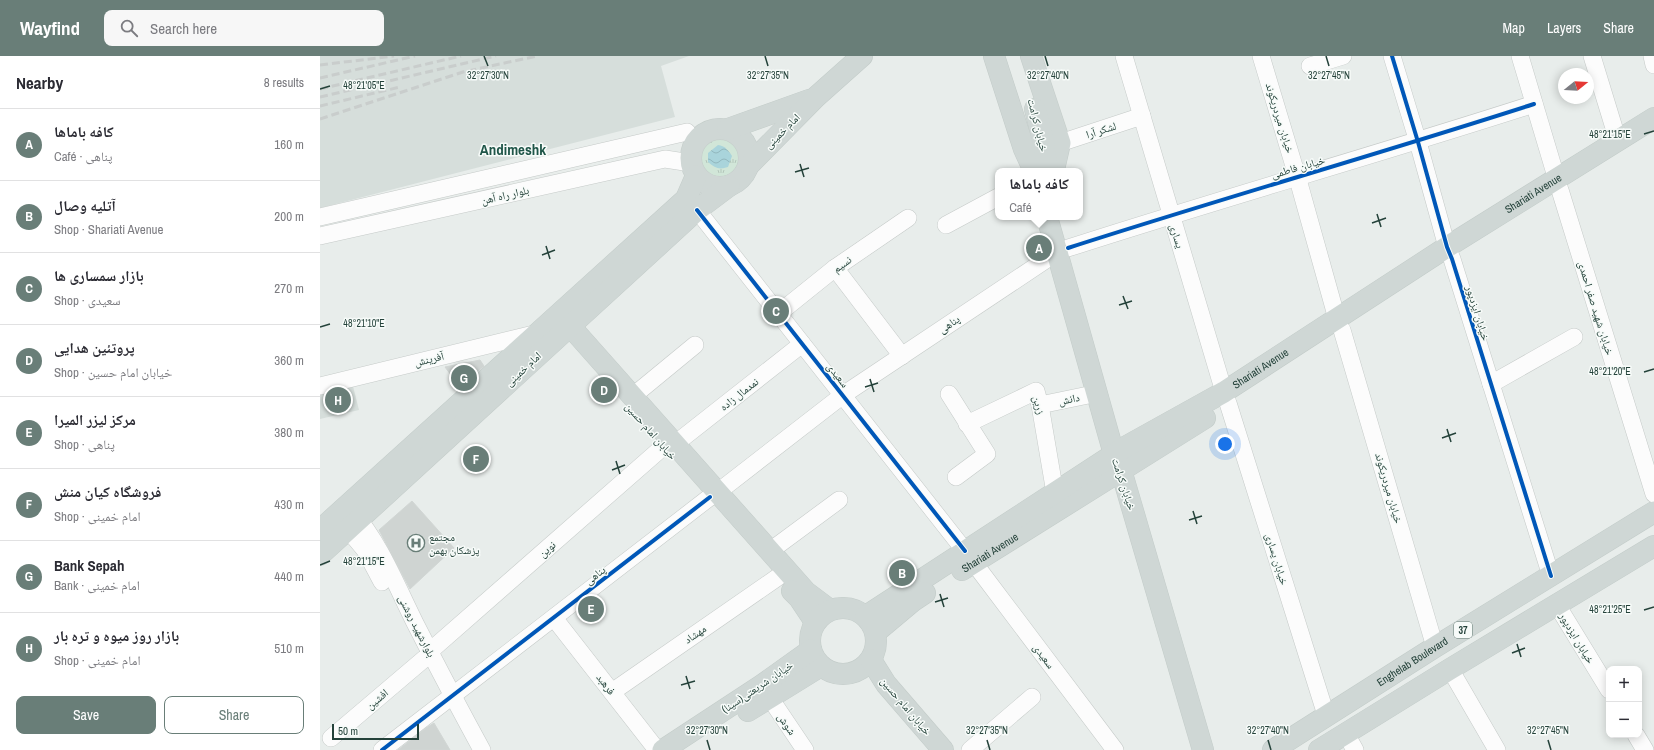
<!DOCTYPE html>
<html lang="en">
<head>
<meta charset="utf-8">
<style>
	:root { --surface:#fff; --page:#f7f7f7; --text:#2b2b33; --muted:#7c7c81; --line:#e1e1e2; --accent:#697e78 }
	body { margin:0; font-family:"Archivo Narrow","Noto Naskh Arabic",sans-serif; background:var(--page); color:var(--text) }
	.controls { position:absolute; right:12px; bottom:12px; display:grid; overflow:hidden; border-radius:8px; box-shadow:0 2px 10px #0003 }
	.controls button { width:36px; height:36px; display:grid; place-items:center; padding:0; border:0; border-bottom:1px solid var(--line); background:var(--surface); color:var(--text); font:20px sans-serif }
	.compass { position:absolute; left:1238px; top:12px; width:36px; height:36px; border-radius:50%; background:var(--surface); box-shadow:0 2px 10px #0003; rotate:72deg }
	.scale { position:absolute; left:12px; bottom:10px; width:87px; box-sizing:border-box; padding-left:4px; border:2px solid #24423a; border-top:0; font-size:11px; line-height:14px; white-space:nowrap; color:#24423a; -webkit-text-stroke:3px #f7fbf9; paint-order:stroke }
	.you { position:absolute; left:905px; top:388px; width:14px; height:14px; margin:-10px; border:3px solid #fff; border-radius:50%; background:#1a73e8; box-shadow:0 0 0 6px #1a73e833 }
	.badge { display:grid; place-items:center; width:26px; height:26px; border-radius:50%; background:var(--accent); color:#fff; font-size:13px; font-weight:700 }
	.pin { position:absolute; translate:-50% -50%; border:2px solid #fff; box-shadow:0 1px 4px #0006 }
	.popup { position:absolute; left:675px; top:112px; width:88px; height:52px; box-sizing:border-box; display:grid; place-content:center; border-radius:8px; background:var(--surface); filter:drop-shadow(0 1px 3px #0005); font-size:13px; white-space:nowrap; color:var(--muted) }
	.popup b { font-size:15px; color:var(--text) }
	.popup::after { content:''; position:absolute; left:50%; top:100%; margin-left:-8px; border:8px solid transparent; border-top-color:var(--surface) }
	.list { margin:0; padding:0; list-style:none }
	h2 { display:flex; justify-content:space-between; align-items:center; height:52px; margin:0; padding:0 16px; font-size:17px }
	h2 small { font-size:13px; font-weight:400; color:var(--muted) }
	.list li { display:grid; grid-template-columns:26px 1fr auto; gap:12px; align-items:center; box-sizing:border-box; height:72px; padding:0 16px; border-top:1px solid var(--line) }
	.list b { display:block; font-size:15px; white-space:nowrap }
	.list p { margin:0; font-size:13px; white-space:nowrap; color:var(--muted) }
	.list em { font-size:13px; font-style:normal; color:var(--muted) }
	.actions { display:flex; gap:8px; padding:12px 16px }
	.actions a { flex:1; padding:9px 0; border:1px solid var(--accent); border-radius:8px; text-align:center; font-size:14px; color:var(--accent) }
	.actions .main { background:var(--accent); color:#fff }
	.icon { flex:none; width:22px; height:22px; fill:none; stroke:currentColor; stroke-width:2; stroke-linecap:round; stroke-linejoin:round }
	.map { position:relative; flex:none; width:1334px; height:694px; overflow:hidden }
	header { display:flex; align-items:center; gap:24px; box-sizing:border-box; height:56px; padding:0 20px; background:var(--accent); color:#fff }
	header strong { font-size:19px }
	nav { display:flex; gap:22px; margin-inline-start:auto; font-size:14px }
	.search { width:280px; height:36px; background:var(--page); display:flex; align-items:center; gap:10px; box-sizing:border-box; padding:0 14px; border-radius:8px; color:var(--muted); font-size:15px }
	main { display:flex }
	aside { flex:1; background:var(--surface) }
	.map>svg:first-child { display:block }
	.built { fill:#d6dedb }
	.grass { fill:url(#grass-tufts) }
	.water { fill:url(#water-waves) }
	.building { fill:#cfd4d2; stroke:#d1d6d4 }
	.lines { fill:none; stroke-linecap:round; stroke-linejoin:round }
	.minor-casing { stroke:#c5cac8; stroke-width:18 }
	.major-casing { stroke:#c3ccc9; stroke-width:22 }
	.minor { stroke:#fcfcfc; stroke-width:17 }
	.major { stroke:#cfd7d5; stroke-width:21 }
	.rail { stroke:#c9cdcc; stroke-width:3; stroke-dasharray:8 4; stroke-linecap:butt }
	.cycleway-casing { stroke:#f7fbf9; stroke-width:6 }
	.cycleway { stroke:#0057b8; stroke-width:4 }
	.ticks { fill:none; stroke:#24423a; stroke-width:1.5 }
	.labels { text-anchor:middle; stroke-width:3; stroke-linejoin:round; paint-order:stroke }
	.shield { fill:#f7fbf9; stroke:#637a73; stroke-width:1 }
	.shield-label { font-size:10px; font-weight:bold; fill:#24423a }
	.street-label { font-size:11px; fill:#24423a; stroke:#f7fbf9 }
	.poi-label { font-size:11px; fill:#24423a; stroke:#f7fbf9; text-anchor:start }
	.district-label { font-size:15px; font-weight:bold; fill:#1f5548; stroke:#f7fbf9 }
	.ticks-label { font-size:10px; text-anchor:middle; fill:#24423a; stroke:#f7fbf9; stroke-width:3; stroke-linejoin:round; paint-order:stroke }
</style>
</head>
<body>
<header>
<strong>Wayfind</strong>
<div class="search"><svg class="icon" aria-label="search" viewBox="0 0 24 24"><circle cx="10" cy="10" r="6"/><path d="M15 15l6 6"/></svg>Search here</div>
<nav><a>Map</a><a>Layers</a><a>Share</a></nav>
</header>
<main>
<aside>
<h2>Nearby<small>8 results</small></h2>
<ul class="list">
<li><span class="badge">A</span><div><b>کافه باماها</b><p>Café · پناهی</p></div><em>160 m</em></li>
<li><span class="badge">B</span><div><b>آتلیه وصال</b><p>Shop · Shariati Avenue</p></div><em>200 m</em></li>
<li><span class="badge">C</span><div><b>بازار سمساری ها</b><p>Shop · سعیدی</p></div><em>270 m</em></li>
<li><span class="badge">D</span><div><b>پروتئین هدایی</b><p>Shop · خیابان امام حسین</p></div><em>360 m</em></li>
<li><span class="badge">E</span><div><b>مرکز لیزر المیرا</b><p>Shop · پناهی</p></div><em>380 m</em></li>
<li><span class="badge">F</span><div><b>فروشگاه کیان منش</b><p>Shop · امام خمینی</p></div><em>430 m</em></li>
<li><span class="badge">G</span><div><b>Bank Sepah</b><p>Bank · امام خمینی</p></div><em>440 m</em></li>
<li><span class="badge">H</span><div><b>بازار روز میوه و تره بار</b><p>Shop · امام خمینی</p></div><em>510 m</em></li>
</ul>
<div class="actions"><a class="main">Save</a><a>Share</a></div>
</aside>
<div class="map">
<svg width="1334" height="694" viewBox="0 0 1334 694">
	<defs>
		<pattern id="grass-tufts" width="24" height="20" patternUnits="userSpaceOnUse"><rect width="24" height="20" fill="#d1e6d8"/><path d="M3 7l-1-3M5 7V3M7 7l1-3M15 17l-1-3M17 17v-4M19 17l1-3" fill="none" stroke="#b3c6ba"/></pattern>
		<pattern id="water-waves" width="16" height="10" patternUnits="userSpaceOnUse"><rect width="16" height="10" fill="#a9d4db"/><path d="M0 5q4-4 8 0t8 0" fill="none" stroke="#91b7bd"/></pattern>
	</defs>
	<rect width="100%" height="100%" fill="#e8edeb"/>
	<g class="built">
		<polygon points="0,0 369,0 341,10 355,61 0,152"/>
		<polygon points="32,326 39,354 0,363 0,334"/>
	</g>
	<path class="grass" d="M399,79C437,86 424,132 388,123C385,119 381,115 378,110C369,94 385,83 399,79Z"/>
	<path class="water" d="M398,89C405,90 408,94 412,100L408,111C399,114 395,112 388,106V97Z"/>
	<g class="building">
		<polygon points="160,304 164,310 140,331 125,311"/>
		<polygon points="92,445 134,492 90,533 59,474"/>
		<polygon points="114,667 130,694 78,694 106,672"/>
	</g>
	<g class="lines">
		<defs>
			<g id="minor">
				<polyline points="804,0 904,336"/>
				<polyline points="941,0 977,120 1017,263"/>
				<polyline points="1072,0 1098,86 1127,191 1132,203 1231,520"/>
				<polyline points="1200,0 1237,124"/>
				<polyline points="1272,0 1298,85"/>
				<polyline points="1332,0 1334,9"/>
				<polyline points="990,10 1023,0"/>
				<polyline points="740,87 822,60"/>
				<polyline points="1240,134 1334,438"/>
				<polyline points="377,154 645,495"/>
				<polyline points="0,161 367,76"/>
				<polyline points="626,169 678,141"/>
				<polyline points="0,180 345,103 371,107"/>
				<path d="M748,192C903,142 1059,98 1214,48"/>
				<polyline points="515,212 582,300"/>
				<polyline points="459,257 515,212 588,162"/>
				<polyline points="1022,274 1115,591"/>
				<polyline points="1171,328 1254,281"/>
				<polyline points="0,330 218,277"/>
				<polyline points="629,338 667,398 636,421"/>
				<polyline points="313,340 375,289"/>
				<polyline points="908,347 1006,659"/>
				<polyline points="720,349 778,337"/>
				<polyline points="647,368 716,335 720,349 735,437"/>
				<polyline points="355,388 482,288"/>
				<polyline points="398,436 523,339 736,197"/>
				<path d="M31,454C60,487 76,529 95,567C117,610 139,652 162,694"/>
				<polyline points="20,464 45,494 62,526"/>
				<polyline points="450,495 519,444"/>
				<polyline points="654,507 795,694"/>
				<polyline points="1237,549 1289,634"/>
				<polyline points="234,562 337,694"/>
				<polyline points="109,596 344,390"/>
				<polyline points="1130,613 1177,694"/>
				<polyline points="292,636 458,521"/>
				<polyline points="450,642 485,694"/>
				<polyline points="1026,678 1035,694"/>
				<polyline points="1316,679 1325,694"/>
				<polyline points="11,682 104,603"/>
				<polyline points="62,694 390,441"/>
				<polyline points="650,694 712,641"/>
			</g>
			<g id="major">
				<polyline points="674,0 704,93 714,115"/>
				<polyline points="711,0 740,87 735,109 731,115"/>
				<polyline points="715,53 723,85 728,115"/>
				<circle cx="400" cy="102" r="29"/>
				<polyline points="408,73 489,44"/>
				<polyline points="429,109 496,41 542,0"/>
				<polyline points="727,161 794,398 801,414 883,694"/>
				<polyline points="239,262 250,270 486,536 510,554"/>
				<polyline points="0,474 366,143 376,120"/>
				<polyline points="0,499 377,154 409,130"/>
				<path id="s1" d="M642,514L885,362"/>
				<polyline points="472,535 479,542 495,566"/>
				<circle cx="523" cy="585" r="33"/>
				<path id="s2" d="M546,560L805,391L904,336L1127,191L1334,62"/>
				<polyline points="556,576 593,545 605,537"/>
				<polyline points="551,604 566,628 623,694"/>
				<polyline points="428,655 501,610"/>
				<polyline points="343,694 442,629 491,594"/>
				<path id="s3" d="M953,694L1115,591L1334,456"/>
				<polyline points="999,694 1130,613 1334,490"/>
			</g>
		</defs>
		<use href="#minor" class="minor-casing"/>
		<use href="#major" class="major-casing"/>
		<use href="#minor" class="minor"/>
		<use href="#major" class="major"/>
		<g class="rail">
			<polyline points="0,9 74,0"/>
			<polyline points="0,22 95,0"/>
			<polyline points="0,33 141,0"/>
			<polyline points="0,41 176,0"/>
			<polyline points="0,50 80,31"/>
			<polyline points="0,63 143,16 217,0"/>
		</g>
		<defs>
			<g id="cycleway">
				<polyline points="1072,0 1098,86 1127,191 1132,203 1231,520"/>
				<polyline points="377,154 645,495"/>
				<path d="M748,192C903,142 1059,98 1214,48"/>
				<polyline points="62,694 390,441"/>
			</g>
		</defs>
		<use href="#cycleway" class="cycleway-casing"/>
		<use href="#cycleway" class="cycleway"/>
	</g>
	<path class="ticks" d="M164,0L168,10M445,0L448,10M725,0L728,10M1006,0L1009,10M0,33L10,30M1324,78L1334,75M480,108L484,121M475,116L489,112M1057,158L1061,171M1052,167L1066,162M226,190L230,203M222,199L235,194M803,240L808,253M799,249L812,245M0,271L10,268M1324,316L1334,313M550,323L554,336M545,331L558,327M1127,373L1131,386M1122,382L1136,377M296,405L300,418M292,414L305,409M873,455L877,468M869,464L882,460M0,509L10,505M620,538L624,551M615,546L628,542M1324,554L1334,551M1197,588L1201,601M1192,597L1205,592M366,620L370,633M361,629L375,625M387,684L390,694M667,684L670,694M948,684L951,694M1228,684L1231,694"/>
	<defs>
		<symbol id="hospital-ring" viewBox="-11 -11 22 22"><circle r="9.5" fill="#f7fbf9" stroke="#697e78" stroke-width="1.5"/><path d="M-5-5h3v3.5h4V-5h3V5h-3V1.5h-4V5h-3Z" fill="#697e78"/></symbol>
	</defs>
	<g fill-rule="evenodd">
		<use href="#hospital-ring" x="86" y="477" width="20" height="20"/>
	</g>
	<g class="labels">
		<rect class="shield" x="1134" y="566" width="18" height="16" rx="3"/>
		<g class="shield-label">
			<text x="1143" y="578">37</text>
		</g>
		<g class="street-label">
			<text transform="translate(960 62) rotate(73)" y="4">خیابان میردریکوند</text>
			<text transform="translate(718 69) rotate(76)" y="4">خیابان کرامت</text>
			<text transform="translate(781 74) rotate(-18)" y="4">لشکر آرا</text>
			<text transform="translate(462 75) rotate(-45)" y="4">امام خمینی</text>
			<text transform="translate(978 111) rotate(-16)" y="4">خیابان فاطمی</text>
			<text dy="4" stroke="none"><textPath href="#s2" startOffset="790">Shariati Avenue</textPath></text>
			<text transform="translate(185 139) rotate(-13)" y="4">بلوار راه آهن</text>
			<text transform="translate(857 180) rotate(73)" y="4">یساری</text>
			<text transform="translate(522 208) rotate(-36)" y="4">نسیم</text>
			<text transform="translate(1276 252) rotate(73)" y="4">خیابان شهید صفر احمدی</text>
			<text transform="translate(1158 257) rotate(73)" y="4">خیابان ایزدپور</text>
			<text transform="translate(629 268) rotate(-34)" y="4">پناهی</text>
			<text transform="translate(109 303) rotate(-14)" y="4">آفرینش</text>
			<text transform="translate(203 313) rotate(-43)" y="4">امام خمینی</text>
			<text dy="4" stroke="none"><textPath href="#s2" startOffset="466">Shariati Avenue</textPath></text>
			<text transform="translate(518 319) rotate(52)" y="4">سعیدی</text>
			<text transform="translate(419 338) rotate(-38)" y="4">نمدمال زاده</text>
			<text transform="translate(749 343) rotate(-12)" y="4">دانش</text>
			<text transform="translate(719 349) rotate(75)" y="4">زرین</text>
			<text transform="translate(331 375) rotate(49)" y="4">خیابان امام حسین</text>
			<text transform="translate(804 428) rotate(72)" y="4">خیابان کرامت</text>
			<text transform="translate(1069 432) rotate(74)" y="4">خیابان میردریکوند</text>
			<text transform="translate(227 493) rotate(-41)" y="4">نوین</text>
			<text dy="4" stroke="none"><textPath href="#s1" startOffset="33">Shariati Avenue</textPath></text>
			<text transform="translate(957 503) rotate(73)" y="4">خیابان یساری</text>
			<text transform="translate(275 519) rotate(-38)" y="4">پناهی</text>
			<text transform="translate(97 570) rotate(63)" y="4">بلوارشهید روشنی</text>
			<text transform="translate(375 578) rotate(-35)" y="4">مهشاد</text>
			<text transform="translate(1257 582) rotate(59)" y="4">خیابان ایزدپور</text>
			<text transform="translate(724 600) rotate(53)" y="4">سعیدی</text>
			<text dy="4" stroke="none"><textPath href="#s3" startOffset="165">Enghelab Boulevard</textPath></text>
			<text transform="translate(286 628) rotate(52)" y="4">فرهبد</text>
			<text transform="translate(437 631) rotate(-34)" y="4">خیابان شریعتی(سینا)</text>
			<text transform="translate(57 643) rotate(-40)" y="4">افشین</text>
			<text transform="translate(586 650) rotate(50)" y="4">خیابان امام حسین</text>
			<text transform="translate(467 668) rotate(56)" y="4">شوش</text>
		</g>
		<g class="poi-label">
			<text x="109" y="485">مجتمع<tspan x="109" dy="13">پزشکان بهمن</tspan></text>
		</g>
		<g class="district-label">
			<text x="193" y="99">Andimeshk</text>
		</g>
	</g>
	<g class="ticks-label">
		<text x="168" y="23">32°27'30"N</text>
		<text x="448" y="23">32°27'35"N</text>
		<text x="728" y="23">32°27'40"N</text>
		<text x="1009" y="23">32°27'45"N</text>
		<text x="44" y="33">48°21'05"E</text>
		<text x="1290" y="82">48°21'15"E</text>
		<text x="44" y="271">48°21'10"E</text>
		<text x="1290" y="319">48°21'20"E</text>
		<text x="44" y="509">48°21'15"E</text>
		<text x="1290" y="557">48°21'25"E</text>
		<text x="387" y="678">32°27'30"N</text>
		<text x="667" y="678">32°27'35"N</text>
		<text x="948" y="678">32°27'40"N</text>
		<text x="1228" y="678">32°27'45"N</text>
	</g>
</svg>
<div class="controls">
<button>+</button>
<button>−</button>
</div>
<svg class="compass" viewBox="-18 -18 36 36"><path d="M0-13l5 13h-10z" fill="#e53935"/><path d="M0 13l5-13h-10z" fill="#7c7c81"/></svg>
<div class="scale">50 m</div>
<div class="you"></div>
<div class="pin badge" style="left:719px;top:192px">A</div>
<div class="popup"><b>کافه باماها</b>Café</div>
<div class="pin badge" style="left:582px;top:517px">B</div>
<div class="pin badge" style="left:456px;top:255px">C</div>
<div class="pin badge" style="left:284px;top:334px">D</div>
<div class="pin badge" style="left:271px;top:553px">E</div>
<div class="pin badge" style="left:156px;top:403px">F</div>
<div class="pin badge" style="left:144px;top:322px">G</div>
<div class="pin badge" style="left:18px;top:344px">H</div>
</div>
</main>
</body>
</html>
